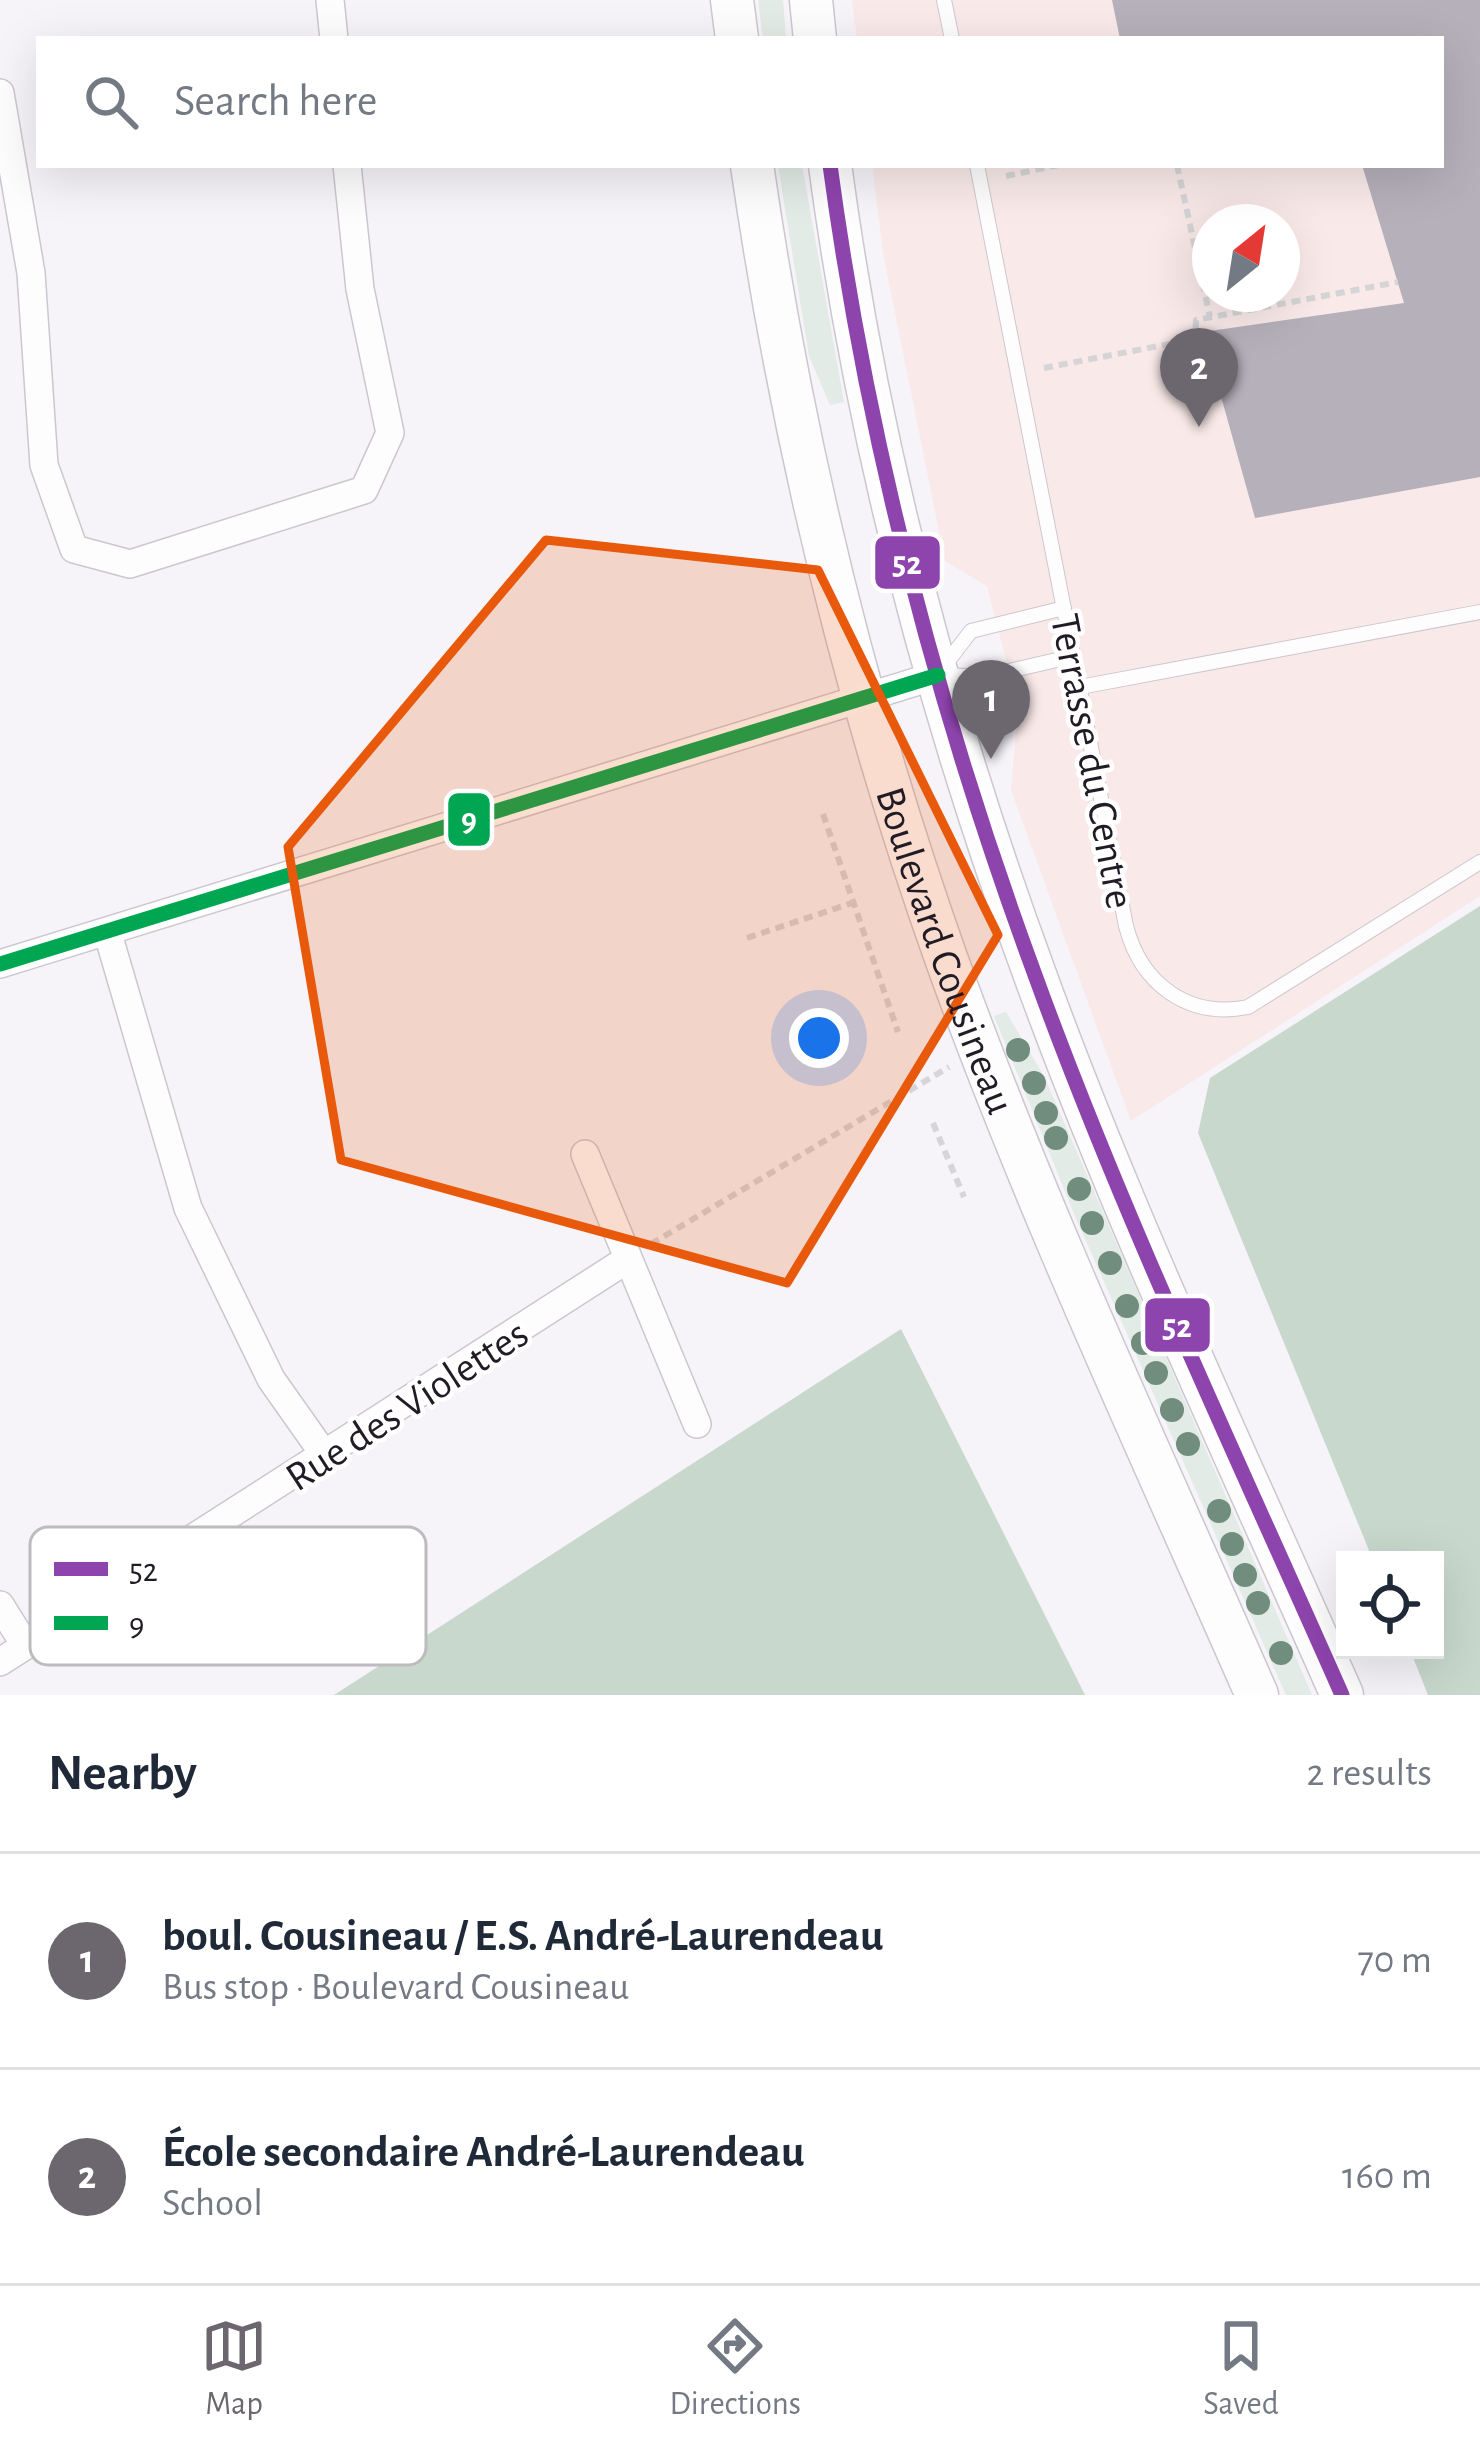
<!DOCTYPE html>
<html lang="en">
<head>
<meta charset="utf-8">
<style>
	:root { --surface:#fff; --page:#f2f2f3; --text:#1f2937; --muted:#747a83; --line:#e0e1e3; --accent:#6c676f }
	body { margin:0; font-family:"Alegreya Sans",sans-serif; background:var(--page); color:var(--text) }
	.controls { position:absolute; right:36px; bottom:36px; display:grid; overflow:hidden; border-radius:0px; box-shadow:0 12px 48px #0002 }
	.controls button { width:108px; height:108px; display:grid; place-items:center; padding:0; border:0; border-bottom:3px solid var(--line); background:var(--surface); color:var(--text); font:60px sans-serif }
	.compass { position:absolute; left:1192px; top:204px; width:108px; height:108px; border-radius:50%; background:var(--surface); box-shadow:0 12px 48px #0002; rotate:30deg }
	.you { position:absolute; left:819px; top:1038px; width:42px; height:42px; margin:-30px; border:9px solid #fff; border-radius:50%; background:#1a73e8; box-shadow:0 0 0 18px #1a73e833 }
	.badge { display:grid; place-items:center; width:78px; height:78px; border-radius:50%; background:var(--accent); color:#fff; font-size:39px; font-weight:700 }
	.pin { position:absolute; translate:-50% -99px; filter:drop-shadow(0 3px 6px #0008) }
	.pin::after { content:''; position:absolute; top:63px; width:42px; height:36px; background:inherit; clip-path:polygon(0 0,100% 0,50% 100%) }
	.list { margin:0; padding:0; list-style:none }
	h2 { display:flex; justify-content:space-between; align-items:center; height:156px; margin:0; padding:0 48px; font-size:51px }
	h2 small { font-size:39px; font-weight:400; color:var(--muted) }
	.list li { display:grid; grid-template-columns:78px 1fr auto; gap:36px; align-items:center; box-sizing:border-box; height:216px; padding:0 48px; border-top:3px solid var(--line) }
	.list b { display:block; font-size:45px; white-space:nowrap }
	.list p { margin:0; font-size:39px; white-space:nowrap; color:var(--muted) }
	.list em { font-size:39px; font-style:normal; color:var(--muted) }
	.icon { flex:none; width:66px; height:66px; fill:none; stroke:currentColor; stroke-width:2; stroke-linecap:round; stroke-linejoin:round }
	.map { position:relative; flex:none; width:1480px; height:1695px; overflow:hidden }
	.search { position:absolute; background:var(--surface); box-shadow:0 12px 48px #0002; left:36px; right:36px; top:36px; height:132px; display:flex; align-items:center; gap:30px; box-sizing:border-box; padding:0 42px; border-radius:0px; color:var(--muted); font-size:45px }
	.sheet { height:588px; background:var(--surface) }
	nav { display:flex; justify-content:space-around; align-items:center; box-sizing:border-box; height:168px; border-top:3px solid var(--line); background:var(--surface); font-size:33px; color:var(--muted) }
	nav a { display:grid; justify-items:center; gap:6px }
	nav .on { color:var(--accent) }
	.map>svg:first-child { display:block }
	.education { fill:#f9eae9; fill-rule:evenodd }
	.green { fill:#e2ebe5 }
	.forest { fill:#c8d8cd }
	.building { fill:#b5b0b9 }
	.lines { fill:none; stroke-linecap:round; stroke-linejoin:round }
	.service-casing { stroke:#ccc7cf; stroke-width:16 }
	.minor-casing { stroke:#ccc7cf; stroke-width:30 }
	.primary-casing { stroke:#ccc7cf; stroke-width:45 }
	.path { stroke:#d5d4d6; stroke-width:6; stroke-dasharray:9 6; stroke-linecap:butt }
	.service { stroke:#fefdfe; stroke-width:14 }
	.minor { stroke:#fefdfe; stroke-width:27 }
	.primary { stroke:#fefdfe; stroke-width:42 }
	.bus-1-casing { stroke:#fff; stroke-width:24 }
	.bus-2-casing { stroke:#fff; stroke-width:24 }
	.bus-1 { stroke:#8e44ad; stroke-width:15 }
	.bus-2 { stroke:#00a651; stroke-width:15 }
	.tree { fill:#708d7e }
	.marked { fill:#e8590c; fill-opacity:0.2; stroke:#e8590c; stroke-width:9; stroke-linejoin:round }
	.labels { text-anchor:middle; stroke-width:9; stroke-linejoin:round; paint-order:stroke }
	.street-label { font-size:42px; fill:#211b25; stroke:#fff }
	.key { fill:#fff; stroke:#bcbbbe; stroke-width:3 }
	.key-label { font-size:33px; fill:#211b25 }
	.line-badge { stroke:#fff; stroke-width:4.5 }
	.badge-label { font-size:33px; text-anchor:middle; font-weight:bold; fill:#fff }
</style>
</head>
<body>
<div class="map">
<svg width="1480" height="1695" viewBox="0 0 1480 1695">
	<rect width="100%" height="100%" fill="#f6f3f9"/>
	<path class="education" d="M852,0H1480V896L1131,1121L1011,790L1018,707L987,586L945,561L883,253L872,165H1441V39H857ZM1210,222H1282V294H1210Z"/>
	<g class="green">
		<polygon points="758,0 783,0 786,39 763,39"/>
		<polygon points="778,165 802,165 844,402 830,405 809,356"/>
		<polygon points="1006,1012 1044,1076 1312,1695 1286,1695 1075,1216 994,1016"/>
	</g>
	<g class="forest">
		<polygon points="1480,906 1480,1695 1428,1695 1410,1650 1435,1650 1435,1560 1373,1560 1198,1133 1210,1078"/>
		<polygon points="901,1329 1085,1695 334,1695"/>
	</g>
	<polygon class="building" points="1112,0 1480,0 1480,477 1255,518 1203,332 1404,303 1362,165 1441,165 1441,39 1120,39"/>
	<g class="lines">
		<defs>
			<g id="service">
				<polyline points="944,0 952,39"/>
				<path d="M977,165L1126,926C1141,984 1188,1019 1248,1007L1480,862"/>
				<polyline points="945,665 971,631 1064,608"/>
				<polyline points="943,675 983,677 1074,656"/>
				<polyline points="1080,687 1480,612"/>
			</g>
			<g id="minor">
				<polyline points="330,0 334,39"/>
				<polyline points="0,93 31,273 44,465 74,549 130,564 364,490 390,433 360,289 347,165"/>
				<polyline points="108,934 188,1208 271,1379 326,1457"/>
				<polyline points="0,964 938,675"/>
				<polyline points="585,1154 697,1424"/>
				<polyline points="0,1605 25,1645"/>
				<polyline points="0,1662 628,1259"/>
			</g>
			<g id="primary">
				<polyline points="732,0 737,39"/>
				<polyline points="811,0 815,39"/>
				<path id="s1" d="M752,165C791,434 855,702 946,958C1036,1209 1150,1451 1257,1695"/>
				<path d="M830,165C867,440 939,715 1035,975C1124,1220 1237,1457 1342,1695"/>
			</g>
		</defs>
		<use href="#service" class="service-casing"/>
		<use href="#minor" class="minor-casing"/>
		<use href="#primary" class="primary-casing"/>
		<g class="path">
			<polyline points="1177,165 1210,317"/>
			<polyline points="1006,176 1059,165"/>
			<polyline points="1044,368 1195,339 1196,320 1398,282"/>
			<polyline points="823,814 898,1032"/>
			<polyline points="747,938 852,903"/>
			<polyline points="933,1123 964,1197"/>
			<polyline points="651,1244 949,1067"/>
		</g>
		<use href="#service" class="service"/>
		<use href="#minor" class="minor"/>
		<use href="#primary" class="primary"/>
		<defs>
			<path id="bus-1" d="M830,165C867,440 939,715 1035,975C1124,1220 1237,1457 1342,1695"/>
			<polyline id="bus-2" points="0,964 938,675"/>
		</defs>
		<use href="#bus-1" class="bus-1-casing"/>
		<use href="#bus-2" class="bus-2-casing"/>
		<use href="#bus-1" class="bus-1"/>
		<use href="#bus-2" class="bus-2"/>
	</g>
	<g class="tree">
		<circle cx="1018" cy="1050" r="12"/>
		<circle cx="1034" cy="1083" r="12"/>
		<circle cx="1046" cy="1113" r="12"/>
		<circle cx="1056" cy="1138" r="12"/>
		<circle cx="1079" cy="1189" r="12"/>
		<circle cx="1092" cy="1223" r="12"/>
		<circle cx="1110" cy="1263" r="12"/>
		<circle cx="1127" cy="1306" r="12"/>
		<circle cx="1143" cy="1343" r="12"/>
		<circle cx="1156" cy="1373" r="12"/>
		<circle cx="1172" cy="1410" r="12"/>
		<circle cx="1188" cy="1444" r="12"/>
		<circle cx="1219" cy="1511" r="12"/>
		<circle cx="1232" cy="1544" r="12"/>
		<circle cx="1245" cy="1575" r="12"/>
		<circle cx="1258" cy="1603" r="12"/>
		<circle cx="1281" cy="1653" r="12"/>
	</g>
	<path class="marked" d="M546,540L818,570L998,935L787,1283L341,1160L288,847Z"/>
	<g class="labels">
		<g class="street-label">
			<text transform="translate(1094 761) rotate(79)" y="15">Terrasse du Centre</text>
			<text dy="15" stroke="none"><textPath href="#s1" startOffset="810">Boulevard Cousineau</textPath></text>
			<text transform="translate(406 1404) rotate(-33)" y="15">Rue des Violettes</text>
		</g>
	</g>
	<rect x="30" y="1527" width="396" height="138" rx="18" class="key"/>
	<rect x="54" y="1562" width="54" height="14" fill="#8e44ad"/>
	<rect x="54" y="1616" width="54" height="14" fill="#00a651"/>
	<g class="key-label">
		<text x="129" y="1581">52</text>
		<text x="129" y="1635">9</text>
	</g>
	<g class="line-badge">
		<rect x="873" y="534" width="69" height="57" rx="12" fill="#8e44ad"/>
		<rect x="446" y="791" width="46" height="57" rx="12" fill="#00a651"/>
		<rect x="1143" y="1296" width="69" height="58" rx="12" fill="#8e44ad"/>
	</g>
	<g class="badge-label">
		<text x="907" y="574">52</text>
		<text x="469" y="831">9</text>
		<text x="1177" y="1337">52</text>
	</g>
</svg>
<div class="controls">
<button><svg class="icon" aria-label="locate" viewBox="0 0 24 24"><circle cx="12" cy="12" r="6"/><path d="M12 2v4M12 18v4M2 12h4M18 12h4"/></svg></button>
</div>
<svg class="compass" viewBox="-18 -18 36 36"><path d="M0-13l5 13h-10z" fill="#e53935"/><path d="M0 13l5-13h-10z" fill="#747a83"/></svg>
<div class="you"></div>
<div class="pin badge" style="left:991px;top:759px">1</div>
<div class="pin badge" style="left:1199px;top:427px">2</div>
<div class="search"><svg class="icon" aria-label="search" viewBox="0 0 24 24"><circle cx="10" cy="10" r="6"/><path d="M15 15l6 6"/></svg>Search here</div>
</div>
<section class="sheet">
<h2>Nearby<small>2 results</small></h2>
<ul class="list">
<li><span class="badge">1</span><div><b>boul. Cousineau / E.S. André-Laurendeau</b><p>Bus stop · Boulevard Cousineau</p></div><em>70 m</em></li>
<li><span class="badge">2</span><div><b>École secondaire André-Laurendeau</b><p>School</p></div><em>160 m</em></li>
</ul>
</section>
<nav>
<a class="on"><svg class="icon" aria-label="map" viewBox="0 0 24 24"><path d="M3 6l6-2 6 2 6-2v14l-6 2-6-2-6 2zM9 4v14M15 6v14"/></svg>Map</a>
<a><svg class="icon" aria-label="directions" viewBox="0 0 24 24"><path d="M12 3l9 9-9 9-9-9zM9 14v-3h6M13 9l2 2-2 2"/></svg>Directions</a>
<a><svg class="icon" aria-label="saved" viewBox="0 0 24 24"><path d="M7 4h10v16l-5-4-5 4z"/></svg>Saved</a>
</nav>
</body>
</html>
